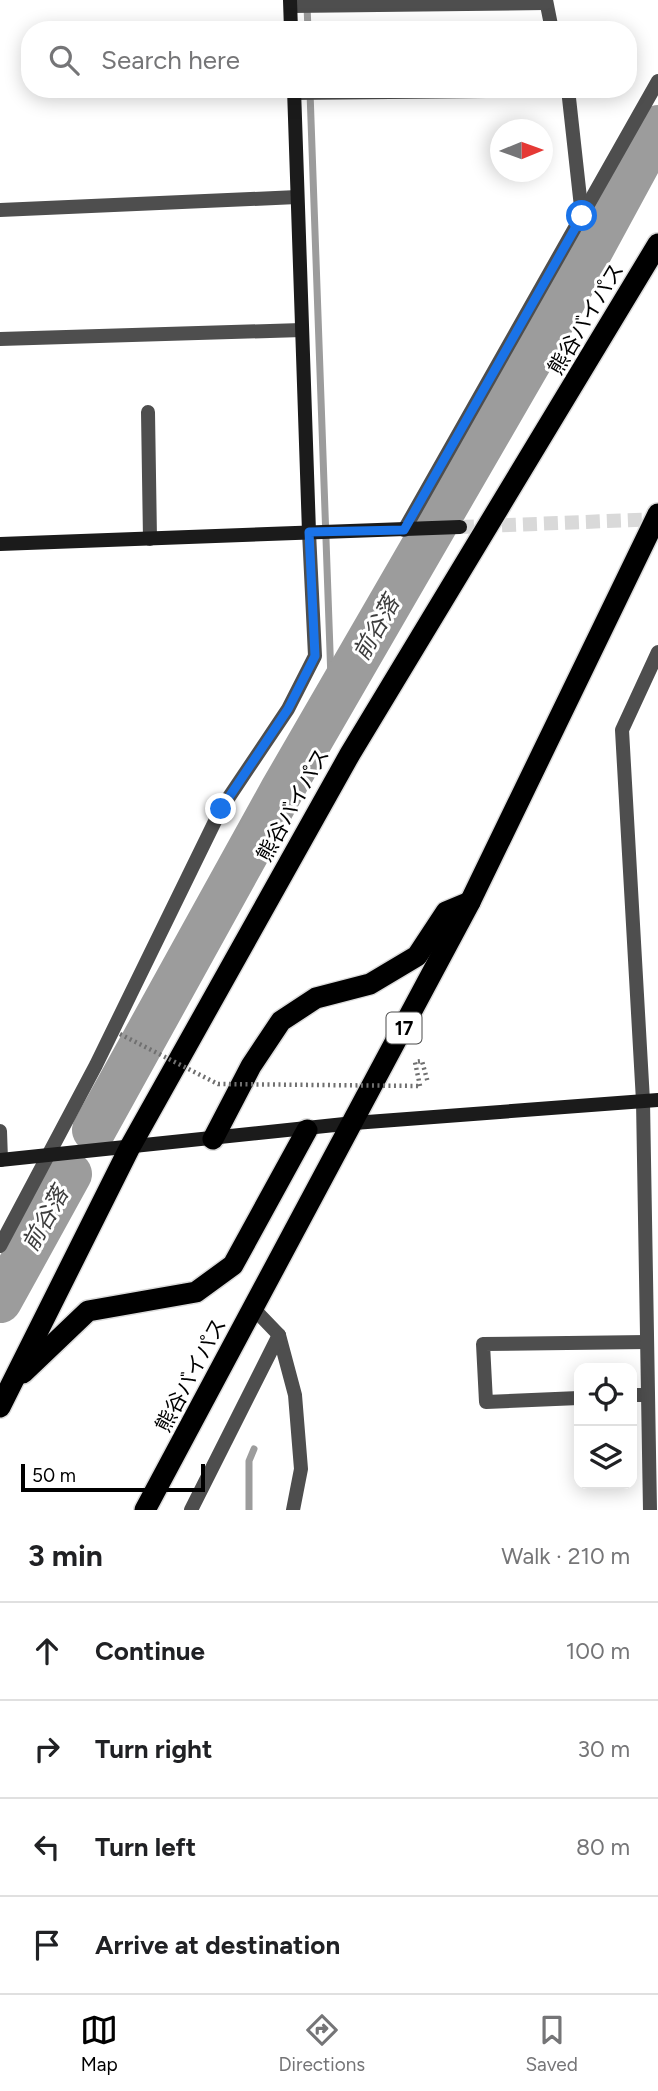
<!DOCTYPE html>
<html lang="en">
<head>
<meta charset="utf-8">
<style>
	:root { --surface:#fff; --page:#f6f6f6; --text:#202124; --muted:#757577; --line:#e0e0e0; --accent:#000 }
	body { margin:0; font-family:Figtree,"Noto Sans JP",sans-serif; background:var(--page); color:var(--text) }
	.controls { position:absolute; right:21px; bottom:21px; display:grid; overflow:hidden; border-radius:14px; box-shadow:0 4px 18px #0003 }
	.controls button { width:63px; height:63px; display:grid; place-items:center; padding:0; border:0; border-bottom:2px solid var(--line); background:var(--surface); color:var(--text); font:35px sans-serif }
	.compass { position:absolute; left:490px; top:119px; width:63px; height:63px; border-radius:50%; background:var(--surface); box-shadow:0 4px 18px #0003; rotate:89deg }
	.scale { position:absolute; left:21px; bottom:18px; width:184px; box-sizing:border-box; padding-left:7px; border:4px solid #000; border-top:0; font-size:19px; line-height:24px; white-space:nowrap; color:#000; -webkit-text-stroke:5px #fff; paint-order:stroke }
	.stop { position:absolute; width:21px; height:21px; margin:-16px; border:5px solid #1a73e8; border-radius:50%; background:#fff }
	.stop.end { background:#1a73e8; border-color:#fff; box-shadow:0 2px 7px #0008 }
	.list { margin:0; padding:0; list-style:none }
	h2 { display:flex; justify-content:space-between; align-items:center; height:91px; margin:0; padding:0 28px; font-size:30px }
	h2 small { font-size:23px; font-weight:400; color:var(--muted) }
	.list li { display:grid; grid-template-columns:46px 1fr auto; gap:21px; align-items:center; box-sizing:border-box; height:98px; padding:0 28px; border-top:2px solid var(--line) }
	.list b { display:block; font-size:26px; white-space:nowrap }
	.list em { font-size:23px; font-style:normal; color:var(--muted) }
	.icon { flex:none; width:38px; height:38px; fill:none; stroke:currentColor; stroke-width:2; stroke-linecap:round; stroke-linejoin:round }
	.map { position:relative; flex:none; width:658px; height:1510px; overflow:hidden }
	.search { position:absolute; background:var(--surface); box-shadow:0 4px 18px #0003; left:21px; right:21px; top:21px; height:77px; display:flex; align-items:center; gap:18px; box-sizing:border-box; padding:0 24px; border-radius:28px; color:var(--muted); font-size:26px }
	.sheet { height:483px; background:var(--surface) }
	nav { display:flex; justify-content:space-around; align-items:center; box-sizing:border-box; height:98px; border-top:2px solid var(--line); background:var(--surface); font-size:19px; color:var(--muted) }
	nav a { display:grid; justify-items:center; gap:4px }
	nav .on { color:var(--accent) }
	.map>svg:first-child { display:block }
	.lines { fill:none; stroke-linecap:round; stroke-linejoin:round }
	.stream { stroke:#9c9c9c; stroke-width:7 }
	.river { stroke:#9c9c9c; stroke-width:44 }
	.secondary-tunnel { stroke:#d9d9d9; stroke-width:14; stroke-dasharray:14 7; stroke-linecap:butt }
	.highway-casing { stroke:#dbdbdb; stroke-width:24 }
	.path { stroke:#707070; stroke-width:4.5; stroke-dasharray:2 3.5; stroke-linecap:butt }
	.lane { stroke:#4e4e4e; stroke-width:14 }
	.street { stroke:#4e4e4e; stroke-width:14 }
	.secondary { stroke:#1b1b1b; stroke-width:14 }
	.highway { stroke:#000; stroke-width:21 }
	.path-bridge { stroke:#707070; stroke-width:4.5; stroke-dasharray:2 3.5; stroke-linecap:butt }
	.route { stroke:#1a73e8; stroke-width:9 }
	.labels { text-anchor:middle; stroke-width:6; stroke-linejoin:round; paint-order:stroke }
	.shield { fill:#fff; stroke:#4c4c4c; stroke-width:2 }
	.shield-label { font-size:19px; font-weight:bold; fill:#000 }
	.street-label { font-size:21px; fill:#000; stroke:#fff }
	.water-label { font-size:23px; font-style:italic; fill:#3d3d3d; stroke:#fff }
</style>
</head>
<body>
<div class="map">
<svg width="658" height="1510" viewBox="0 0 658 1510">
	<rect width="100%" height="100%" fill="#fff"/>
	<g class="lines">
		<g class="stream">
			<polyline points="307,6 308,30"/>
			<polyline points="310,92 332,707"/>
			<polyline points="249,1510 249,1461 254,1449"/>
		</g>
		<g class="river">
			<polyline points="94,1130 282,790 544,337 658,127"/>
			<polyline points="0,1301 70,1174"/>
		</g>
		<polyline class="secondary-tunnel" points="460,527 658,519"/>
		<defs>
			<g id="highway">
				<polyline points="213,1139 251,1066 281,1021 316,998 370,984 417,956 446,912 470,902"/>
				<polyline points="23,1373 88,1311 196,1292 233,1265 307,1130"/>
				<polyline points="0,1407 130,1147 350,754 658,244"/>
				<polyline points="145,1510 470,902 658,514"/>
			</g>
		</defs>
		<use href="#highway" class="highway-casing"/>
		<polyline class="path" points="420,1086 415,1062 422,1061 428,1083"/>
		<g class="lane">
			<polyline points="148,412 150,539"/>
			<polyline points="632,1395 648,1395"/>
			<polyline points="579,1398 486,1402 483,1344 647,1342"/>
		</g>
		<g class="street">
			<polyline points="546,0 552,30"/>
			<polyline points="291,6 545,3"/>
			<polyline points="568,89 582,216"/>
			<polyline points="294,93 568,90"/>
			<polyline points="0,210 297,197"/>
			<polyline points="0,339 302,330"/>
			<polyline points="404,530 658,81"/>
			<polyline points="0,1131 1,1160"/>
			<polyline points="0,1246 96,1065 221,809 288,709 315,656 309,532"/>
			<polyline points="254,1309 279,1335 295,1395 301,1469 293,1510"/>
			<polyline points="191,1510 279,1335"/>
			<polyline points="650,1510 643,1101 622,730 658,652"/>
		</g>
		<g class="secondary">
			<polyline points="290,0 291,30"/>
			<polyline points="294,89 309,532"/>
			<polyline points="0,544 460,527"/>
			<polyline points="0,1160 354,1123 658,1100"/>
		</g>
		<use href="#highway" class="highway"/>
		<polyline class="path-bridge" points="120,1034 218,1084 420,1086"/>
	</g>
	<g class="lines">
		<polyline class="route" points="221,809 288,709 315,656 309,532 404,530 582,216"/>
	</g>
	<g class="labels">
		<rect class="shield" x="386.5" y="1012.5" width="35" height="31" rx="5"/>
		<g class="shield-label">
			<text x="404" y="1035">17</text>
		</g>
		<g class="street-label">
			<text transform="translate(586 319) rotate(-59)" y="7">熊谷バイパス</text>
			<text transform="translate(293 805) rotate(-61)" y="7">熊谷バイパス</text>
			<text transform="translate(191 1375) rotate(-62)" y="7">熊谷バイパス</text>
		</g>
		<g class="water-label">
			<text transform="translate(376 628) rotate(-61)" y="8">前谷落</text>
			<text transform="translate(45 1219) rotate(-61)" y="8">前谷落</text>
		</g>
	</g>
</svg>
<div class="controls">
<button><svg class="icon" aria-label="locate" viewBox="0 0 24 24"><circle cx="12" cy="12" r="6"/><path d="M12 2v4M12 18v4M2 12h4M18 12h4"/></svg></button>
<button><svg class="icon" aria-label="layers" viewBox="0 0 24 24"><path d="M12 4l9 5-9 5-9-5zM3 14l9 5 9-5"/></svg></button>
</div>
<svg class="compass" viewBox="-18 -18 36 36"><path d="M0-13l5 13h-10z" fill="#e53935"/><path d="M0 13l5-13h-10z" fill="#757577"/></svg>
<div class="scale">50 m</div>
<div class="stop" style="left:582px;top:216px"></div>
<div class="stop end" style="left:221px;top:809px"></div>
<div class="search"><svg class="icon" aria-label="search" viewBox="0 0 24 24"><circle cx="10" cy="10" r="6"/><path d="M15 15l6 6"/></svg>Search here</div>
</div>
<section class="sheet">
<h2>3 min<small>Walk · 210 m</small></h2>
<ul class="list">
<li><svg class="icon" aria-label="ahead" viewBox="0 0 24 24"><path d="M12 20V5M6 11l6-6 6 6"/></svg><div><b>Continue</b></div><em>100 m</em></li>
<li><svg class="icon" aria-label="right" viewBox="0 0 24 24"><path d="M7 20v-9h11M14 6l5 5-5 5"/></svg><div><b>Turn right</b></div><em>30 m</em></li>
<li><svg class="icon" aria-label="left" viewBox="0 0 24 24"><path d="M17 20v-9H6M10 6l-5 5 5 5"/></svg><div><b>Turn left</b></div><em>80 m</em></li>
<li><svg class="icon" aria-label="arrive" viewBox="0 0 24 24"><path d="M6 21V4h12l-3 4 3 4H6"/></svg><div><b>Arrive at destination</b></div></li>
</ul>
</section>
<nav>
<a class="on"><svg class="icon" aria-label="map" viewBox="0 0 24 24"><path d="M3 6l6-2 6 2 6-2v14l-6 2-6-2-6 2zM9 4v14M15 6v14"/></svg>Map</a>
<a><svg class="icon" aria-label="directions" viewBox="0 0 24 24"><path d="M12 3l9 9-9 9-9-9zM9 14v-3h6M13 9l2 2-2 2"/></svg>Directions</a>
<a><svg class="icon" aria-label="saved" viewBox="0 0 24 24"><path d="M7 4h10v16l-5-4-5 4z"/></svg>Saved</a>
</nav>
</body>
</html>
